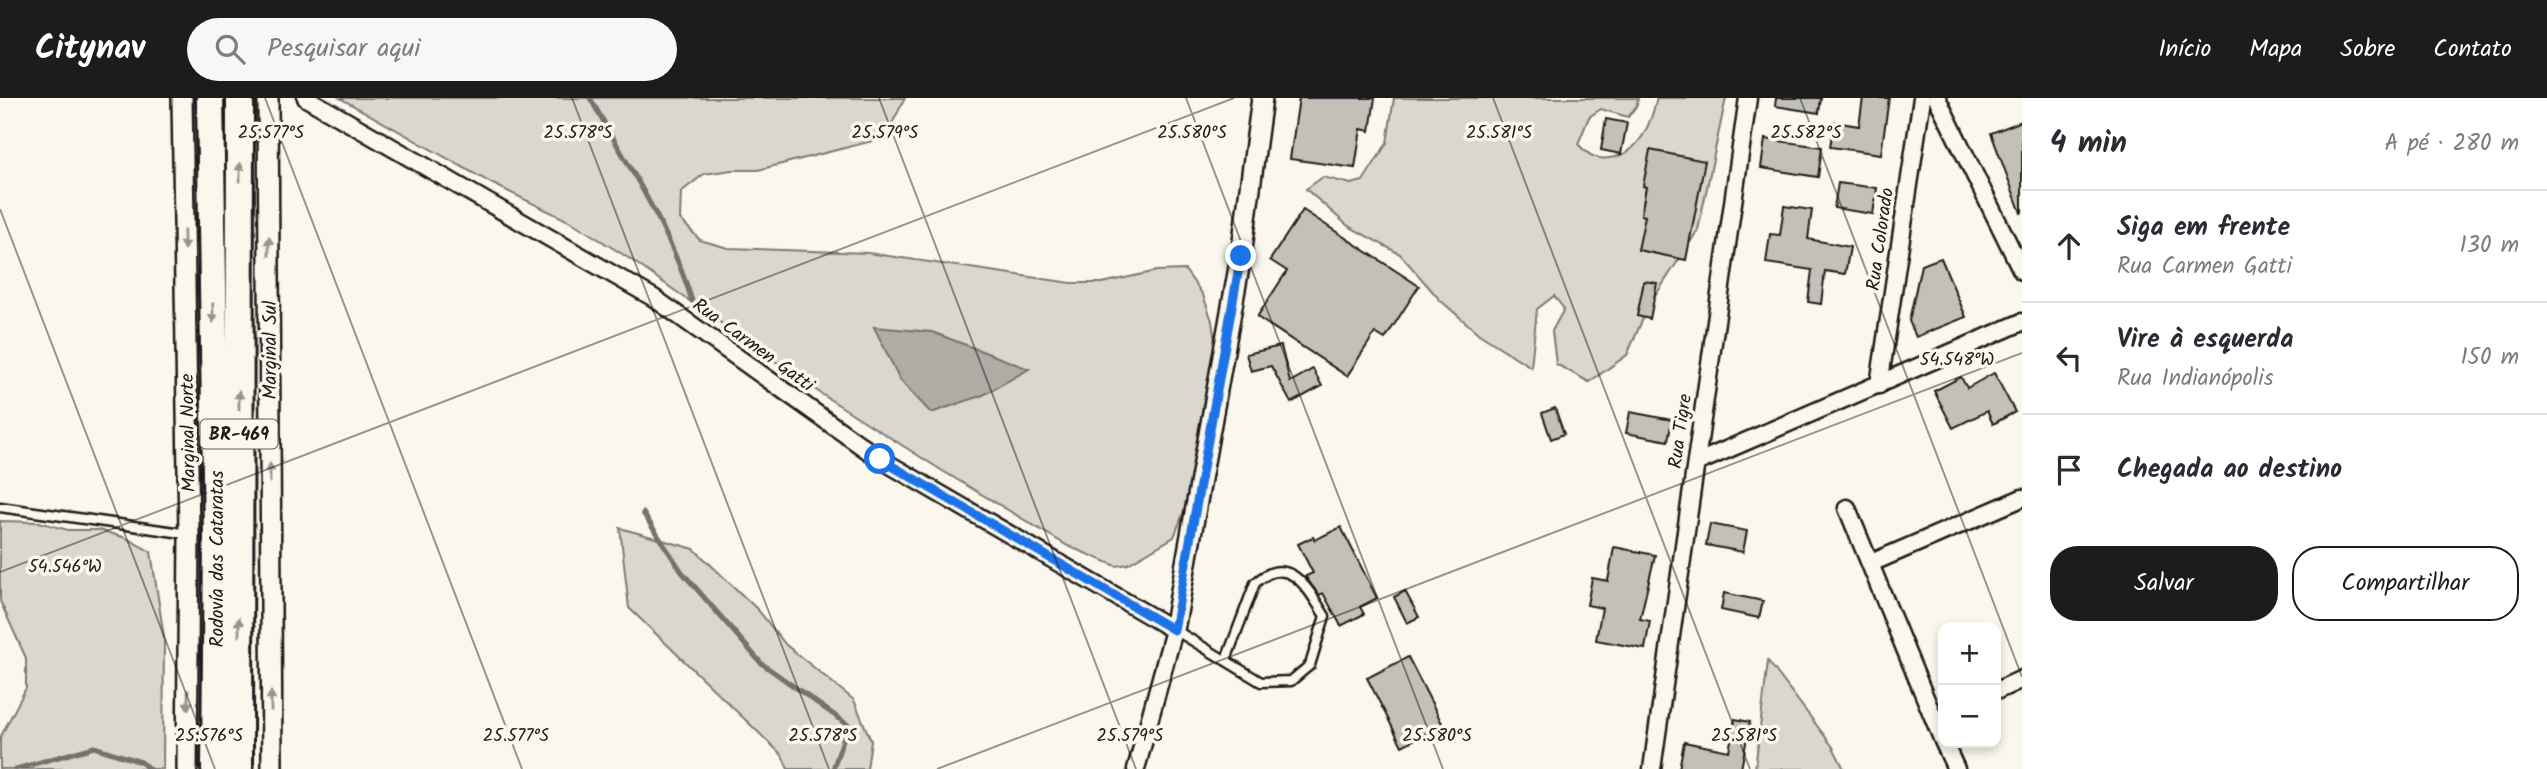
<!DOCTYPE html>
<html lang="pt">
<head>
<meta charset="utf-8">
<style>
	:root { --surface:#fff; --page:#f7f7f7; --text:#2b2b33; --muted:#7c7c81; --line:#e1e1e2; --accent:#1c1c1c }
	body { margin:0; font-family:Kalam,sans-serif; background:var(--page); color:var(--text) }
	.controls { position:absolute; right:21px; bottom:21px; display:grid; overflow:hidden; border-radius:14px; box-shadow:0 4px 10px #0003 }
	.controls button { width:63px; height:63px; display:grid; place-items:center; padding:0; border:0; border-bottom:2px solid var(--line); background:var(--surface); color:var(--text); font:35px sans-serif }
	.stop { position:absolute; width:21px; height:21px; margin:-16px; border:5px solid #1a73e8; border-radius:50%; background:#fff }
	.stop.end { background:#1a73e8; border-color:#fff; box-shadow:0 2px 7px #0008 }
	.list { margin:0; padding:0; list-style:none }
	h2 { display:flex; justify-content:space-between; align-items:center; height:91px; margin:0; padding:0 28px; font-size:30px }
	h2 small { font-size:23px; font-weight:400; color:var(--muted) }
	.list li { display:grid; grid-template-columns:46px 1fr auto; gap:21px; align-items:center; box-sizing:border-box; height:112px; padding:0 28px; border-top:2px solid var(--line) }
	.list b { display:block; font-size:26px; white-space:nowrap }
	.list p { margin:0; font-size:23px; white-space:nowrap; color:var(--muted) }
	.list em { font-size:23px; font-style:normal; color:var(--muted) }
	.actions { display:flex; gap:14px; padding:21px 28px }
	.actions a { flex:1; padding:16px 0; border:2px solid var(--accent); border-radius:28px; text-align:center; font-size:24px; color:var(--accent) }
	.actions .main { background:var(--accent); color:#fff }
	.icon { flex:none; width:38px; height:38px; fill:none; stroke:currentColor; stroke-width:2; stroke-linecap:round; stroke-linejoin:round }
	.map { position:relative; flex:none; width:2022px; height:671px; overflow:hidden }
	header { display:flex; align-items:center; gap:42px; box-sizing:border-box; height:98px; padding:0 35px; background:var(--accent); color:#fff }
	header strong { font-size:33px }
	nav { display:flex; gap:38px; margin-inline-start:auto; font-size:24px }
	.search { width:490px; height:63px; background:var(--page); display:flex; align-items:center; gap:18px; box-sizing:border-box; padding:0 24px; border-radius:38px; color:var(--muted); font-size:26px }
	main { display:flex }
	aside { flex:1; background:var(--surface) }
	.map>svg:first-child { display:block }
	.green { fill:#dad7ce; stroke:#7b7a75; stroke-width:2 }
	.water { fill:#afaca5; stroke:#74726e; stroke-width:2 }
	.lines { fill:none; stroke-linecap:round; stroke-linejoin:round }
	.stream { stroke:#74726e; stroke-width:5 }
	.building { fill:#c3c0b8; stroke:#1c1c1c; stroke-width:2 }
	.service-casing { stroke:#1c1c1c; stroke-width:13 }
	.minor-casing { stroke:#1c1c1c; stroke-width:21 }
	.tertiary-casing { stroke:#1c1c1c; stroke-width:24 }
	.trunk-casing { stroke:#1c1c1c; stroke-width:32 }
	.service { stroke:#fbf7ec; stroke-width:8 }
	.minor { stroke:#fbf7ec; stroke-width:16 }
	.tertiary { stroke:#fbf7ec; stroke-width:19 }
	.trunk { stroke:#fbf7ec; stroke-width:26 }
	.oneway { fill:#97948e }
	.route { stroke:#1a73e8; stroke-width:9 }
	.ticks { fill:none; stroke:#1c1c1c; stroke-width:2; stroke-opacity:0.45 }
	.labels { text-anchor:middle; stroke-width:7; stroke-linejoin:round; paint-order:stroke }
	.shield { fill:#fbf7ec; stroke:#5f5e5a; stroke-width:2 }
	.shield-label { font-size:18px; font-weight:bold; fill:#1c1c1c }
	.street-label { font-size:19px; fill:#1c1c1c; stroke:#fbf7ec }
	.ticks-label { font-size:18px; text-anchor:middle; fill:#1c1c1c; stroke:#fbf7ec; stroke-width:7; stroke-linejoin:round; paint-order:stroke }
</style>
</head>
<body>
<header>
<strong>Citynav</strong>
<div class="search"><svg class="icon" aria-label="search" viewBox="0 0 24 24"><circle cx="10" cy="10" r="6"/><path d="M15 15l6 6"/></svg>Pesquisar aqui</div>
<nav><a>Início</a><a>Mapa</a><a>Sobre</a><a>Contato</a></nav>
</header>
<main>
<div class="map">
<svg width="2022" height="671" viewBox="0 0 2022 671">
	<rect width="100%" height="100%" fill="#fbf7ec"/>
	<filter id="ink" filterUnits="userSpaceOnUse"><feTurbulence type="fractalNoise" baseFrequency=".0143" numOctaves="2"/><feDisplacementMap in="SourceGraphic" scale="14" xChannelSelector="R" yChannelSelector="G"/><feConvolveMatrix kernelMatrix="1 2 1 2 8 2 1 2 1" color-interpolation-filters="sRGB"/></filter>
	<g filter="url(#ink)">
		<g class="green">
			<polygon points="340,0 905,0 893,24 872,43 758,72 732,72 704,76 681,94 680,121 700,142 728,150 868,155 1071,185 1102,185 1157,173 1185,172 1203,197 1212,223 1216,250 1195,385 1174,439 1128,466 1116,468 1068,448 941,372 823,297 630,161 573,125 493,86"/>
			<path d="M1394,0H1638L1637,7L1628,19L1601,11L1589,19L1578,46C1590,59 1598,63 1615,59C1641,53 1651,24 1657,0H1726L1698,132L1648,209L1627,257L1589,284L1556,266L1552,233L1564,211L1554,198L1537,211L1531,269L1479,236L1440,202L1400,156L1348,128L1306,91L1323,79L1351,86L1363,83L1387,45Z"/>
			<polygon points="0,423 39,424 68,432 99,432 126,440 151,454 164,539 163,671 0,671 0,640 26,590 26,560 0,503"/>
			<polygon points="620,430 694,451 758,512 786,547 854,602 871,643 867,671 788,671 782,657 629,510"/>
			<polygon points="1768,563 1833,649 1844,671 1755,671"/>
		</g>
		<polygon class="water" points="874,229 932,234 1029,271 983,297 931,315 900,282"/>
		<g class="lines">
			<g class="stream">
				<path d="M590,0C627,65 670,131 692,203"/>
				<polyline points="643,415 682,474 761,565 848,627 833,671"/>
				<polyline points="16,671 94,649 141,664 149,671"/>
			</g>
		</g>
		<g class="building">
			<polygon points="1299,0 1375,0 1370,33 1361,31 1355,70 1290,61"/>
			<polygon points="1776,0 1821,0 1819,15 1775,8"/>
			<polygon points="1863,0 1889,0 1881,56 1830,49 1834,24 1859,28"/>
			<polygon points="1606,21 1627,25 1621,56 1601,52"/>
			<polygon points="2022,23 2022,114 2021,115 1991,35"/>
			<polygon points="1765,41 1822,49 1818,79 1761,70"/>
			<polygon points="1650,52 1705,63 1686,162 1638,152 1645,118 1641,117 1646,89 1643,88"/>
			<polygon points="1838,85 1877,90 1873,116 1834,110"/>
			<polygon points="1784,108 1812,112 1808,141 1850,149 1845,176 1825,173 1821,206 1808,204 1812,172 1766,165 1770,136 1780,137"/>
			<polygon points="1303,112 1419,188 1385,241 1375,235 1347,278 1257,219 1287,173 1270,162"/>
			<polygon points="1941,160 1966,219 1916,239 1909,223 1921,167"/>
			<polygon points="1644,183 1657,185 1650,221 1637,218"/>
			<polygon points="1281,248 1290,284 1313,271 1322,288 1291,305 1271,268 1251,273 1246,256"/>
			<polygon points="1994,275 2015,314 1993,326 1987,313 1953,330 1934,293 1961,279 1967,290"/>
			<polygon points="1555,310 1564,336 1551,341 1542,315"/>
			<polygon points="1630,314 1672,322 1668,343 1626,335"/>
			<polygon points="1710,426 1747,433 1743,454 1706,447"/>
			<polygon points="1341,429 1377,500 1360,509 1364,516 1341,528 1323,495 1319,497 1307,481 1306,478 1313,475 1298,446 1313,439 1315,442"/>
			<polygon points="1614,449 1655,457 1640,521 1650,523 1645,551 1596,542 1602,510 1587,507 1592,480 1608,483"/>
			<polygon points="1405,493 1419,519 1407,525 1394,499"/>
			<polygon points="1724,495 1763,503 1759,520 1721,512"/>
			<polygon points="1408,559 1443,627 1402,648 1367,580"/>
			<polygon points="1735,621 1750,624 1741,671 1679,671 1684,644 1729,653"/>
		</g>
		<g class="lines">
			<defs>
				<g id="service">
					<polyline points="0,409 189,436"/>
					<path d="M1175,532L1261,584L1291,583L1310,567L1325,518C1308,491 1289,454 1255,485L1226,562"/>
				</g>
				<g id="minor">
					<polyline points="306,0 654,200 880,361 1174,532 1136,671"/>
					<polyline points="1937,0 2022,173"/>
					<polyline points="1879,287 1922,0"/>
					<polyline points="1696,365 2022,224"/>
					<polyline points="1847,410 1943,643"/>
					<polyline points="1871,465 2022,400"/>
					<polyline points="1996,593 2022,581"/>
					<polyline points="1944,645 1956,671"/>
					<polyline points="1652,671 1748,0"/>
				</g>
				<g id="tertiary">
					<polyline points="182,0 189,436 187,671"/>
					<polyline points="268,0 272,671"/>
					<polyline points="1174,532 1241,158 1262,0"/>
				</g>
				<g id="trunk">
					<polyline points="210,0 217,438 215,671"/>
					<polyline points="239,671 240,0"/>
				</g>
			</defs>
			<use href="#service" class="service-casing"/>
			<use href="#minor" class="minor-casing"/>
			<use href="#tertiary" class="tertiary-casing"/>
			<use href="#trunk" class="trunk-casing"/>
			<use href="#service" class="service"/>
			<use href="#minor" class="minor"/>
			<use href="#tertiary" class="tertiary"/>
			<use href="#trunk" class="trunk"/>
		</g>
		<defs><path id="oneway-solid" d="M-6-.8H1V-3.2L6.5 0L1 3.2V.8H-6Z" transform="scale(1.75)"/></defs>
		<g class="oneway">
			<use href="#oneway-solid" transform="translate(240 74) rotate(-90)"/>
			<use href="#oneway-solid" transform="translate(184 142) rotate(89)"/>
			<use href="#oneway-solid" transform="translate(269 148) rotate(-90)"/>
			<use href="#oneway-solid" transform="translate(213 215) rotate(89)"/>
			<use href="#oneway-solid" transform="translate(239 302) rotate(-90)"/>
			<use href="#oneway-solid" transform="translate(270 375) rotate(-90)"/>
			<use href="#oneway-solid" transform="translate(239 529) rotate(-90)"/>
			<use href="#oneway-solid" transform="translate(188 602) rotate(90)"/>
			<use href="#oneway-solid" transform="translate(271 603) rotate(-90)"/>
		</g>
	</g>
	<g class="lines" filter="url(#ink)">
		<polyline class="route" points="880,361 1174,532 1241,158"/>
	</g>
	<path class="ticks" d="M265,0L522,671M572,0L829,671M879,0L1136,671M1186,0L1443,671M1493,0L1750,671M1800,0L2022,579M0,111L215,671M0,474L1234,0M937,671L2022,255"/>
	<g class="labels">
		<rect class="shield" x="200.5" y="321.5" width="77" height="29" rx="5"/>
		<g class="shield-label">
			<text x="239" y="342">BR-469</text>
		</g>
		<g class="street-label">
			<text transform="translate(1879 141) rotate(-82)" y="7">Rua Colorado</text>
			<text transform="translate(754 246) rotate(36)" y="7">Rua Carmen Gatti</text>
			<text transform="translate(269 252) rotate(-90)" y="7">Marginal Sul</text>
			<text transform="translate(1679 333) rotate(-82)" y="7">Rua Tigre</text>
			<text transform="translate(187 335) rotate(-91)" y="7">Marginal Norte</text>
			<text transform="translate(216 461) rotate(-90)" y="7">Rodovía das Cataratas</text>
		</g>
	</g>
	<g class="ticks-label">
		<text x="271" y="40">25.577°S</text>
		<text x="578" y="40">25.578°S</text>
		<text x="885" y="40">25.579°S</text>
		<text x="1192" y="40">25.580°S</text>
		<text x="1499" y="40">25.581°S</text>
		<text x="1806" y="40">25.582°S</text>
		<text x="1957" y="267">54.548°W</text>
		<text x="65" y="474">54.546°W</text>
		<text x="209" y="643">25.576°S</text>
		<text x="516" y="643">25.577°S</text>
		<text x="823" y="643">25.578°S</text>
		<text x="1130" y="643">25.579°S</text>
		<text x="1437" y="643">25.580°S</text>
		<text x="1744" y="643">25.581°S</text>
	</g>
</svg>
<div class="controls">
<button>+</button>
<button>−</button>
</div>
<div class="stop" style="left:880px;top:361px"></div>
<div class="stop end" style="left:1241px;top:158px"></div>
</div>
<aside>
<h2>4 min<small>A pé · 280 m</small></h2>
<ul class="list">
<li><svg class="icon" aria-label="ahead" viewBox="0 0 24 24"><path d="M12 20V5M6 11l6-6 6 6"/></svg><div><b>Siga em frente</b><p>Rua Carmen Gatti</p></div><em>130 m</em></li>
<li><svg class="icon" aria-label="left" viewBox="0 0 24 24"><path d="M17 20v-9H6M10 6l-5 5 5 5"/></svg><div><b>Vire à esquerda</b><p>Rua Indianópolis</p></div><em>150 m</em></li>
<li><svg class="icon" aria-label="arrive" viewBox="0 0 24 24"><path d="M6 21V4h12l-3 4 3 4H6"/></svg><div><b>Chegada ao destino</b></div></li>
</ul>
<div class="actions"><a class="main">Salvar</a><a>Compartilhar</a></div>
</aside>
</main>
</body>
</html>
